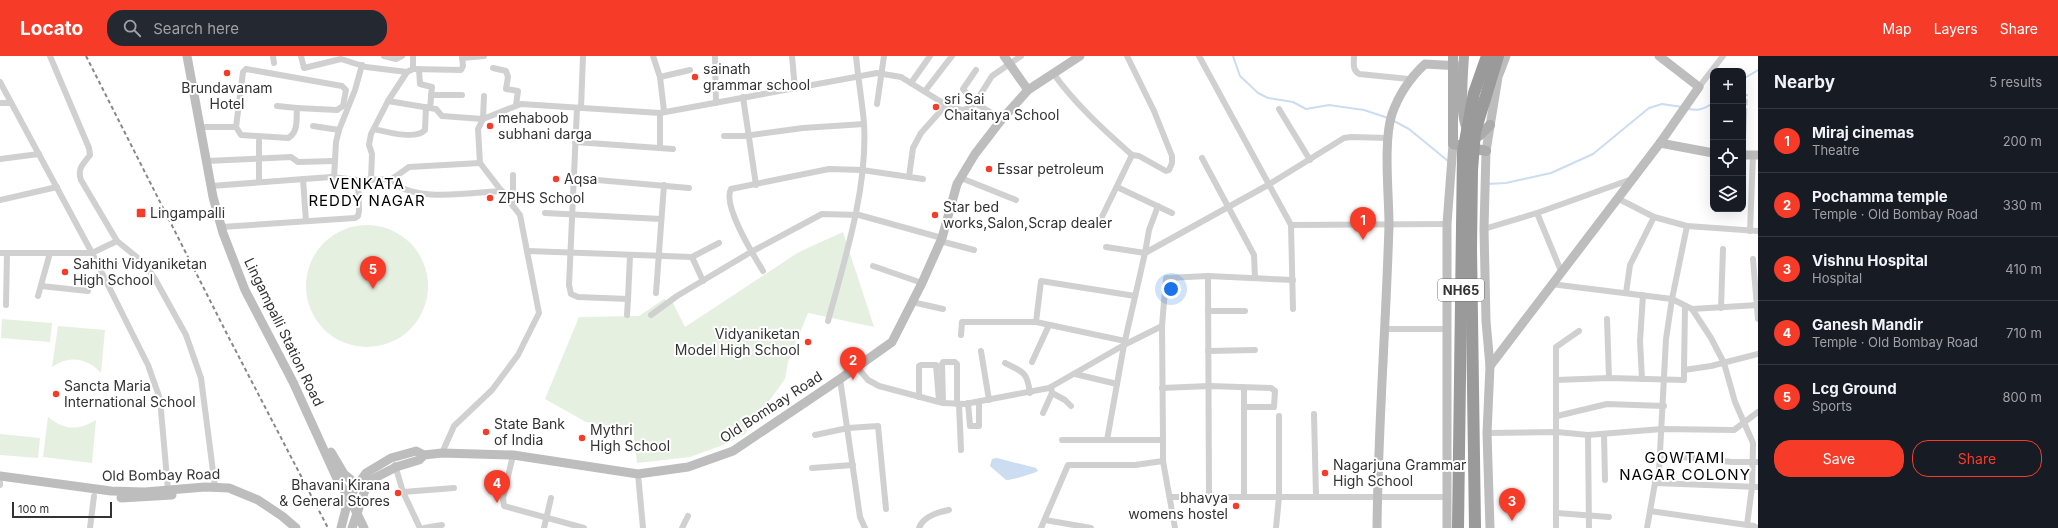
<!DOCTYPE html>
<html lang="en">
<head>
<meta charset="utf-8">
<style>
	:root { --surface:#171b24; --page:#242831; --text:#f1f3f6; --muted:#9ea1a6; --line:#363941; --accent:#f63c29 }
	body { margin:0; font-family:Inter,sans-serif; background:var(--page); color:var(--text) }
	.controls { position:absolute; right:12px; top:12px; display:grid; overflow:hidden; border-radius:8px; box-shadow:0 4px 16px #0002 }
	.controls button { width:36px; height:36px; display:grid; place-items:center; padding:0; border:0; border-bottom:1px solid var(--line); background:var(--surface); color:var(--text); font:20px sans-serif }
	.scale { position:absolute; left:12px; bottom:10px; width:100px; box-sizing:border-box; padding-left:4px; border:2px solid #333; border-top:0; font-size:11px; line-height:14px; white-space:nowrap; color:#333; -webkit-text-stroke:3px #fff; paint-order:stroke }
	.you { position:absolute; left:1171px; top:233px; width:14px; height:14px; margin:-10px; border:3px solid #fff; border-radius:50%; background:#1a73e8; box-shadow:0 0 0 6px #1a73e833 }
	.badge { display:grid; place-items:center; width:26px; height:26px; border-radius:50%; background:var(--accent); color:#fff; font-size:13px; font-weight:700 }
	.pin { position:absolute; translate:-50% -33px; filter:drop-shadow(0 1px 2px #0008) }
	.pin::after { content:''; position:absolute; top:21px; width:14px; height:12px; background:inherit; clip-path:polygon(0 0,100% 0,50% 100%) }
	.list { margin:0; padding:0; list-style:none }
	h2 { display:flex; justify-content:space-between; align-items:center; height:52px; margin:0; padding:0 16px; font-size:17px }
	h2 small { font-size:13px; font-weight:400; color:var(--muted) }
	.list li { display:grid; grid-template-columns:26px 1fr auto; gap:12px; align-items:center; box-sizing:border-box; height:64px; padding:0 16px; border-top:1px solid var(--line) }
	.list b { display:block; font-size:15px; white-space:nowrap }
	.list p { margin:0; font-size:13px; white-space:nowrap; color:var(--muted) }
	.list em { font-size:13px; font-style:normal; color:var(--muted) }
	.actions { display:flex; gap:8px; padding:12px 16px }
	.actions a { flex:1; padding:9px 0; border:1px solid var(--accent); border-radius:16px; text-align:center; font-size:14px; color:var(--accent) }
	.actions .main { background:var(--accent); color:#fff }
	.icon { flex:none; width:22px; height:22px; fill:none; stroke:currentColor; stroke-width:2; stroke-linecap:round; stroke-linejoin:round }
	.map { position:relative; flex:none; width:1758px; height:472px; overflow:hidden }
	header { display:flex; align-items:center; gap:24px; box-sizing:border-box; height:56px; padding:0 20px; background:var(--accent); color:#fff }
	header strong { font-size:19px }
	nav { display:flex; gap:22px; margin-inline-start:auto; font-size:14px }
	.search { width:280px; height:36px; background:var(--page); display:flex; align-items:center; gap:10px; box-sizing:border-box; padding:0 14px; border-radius:16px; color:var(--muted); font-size:15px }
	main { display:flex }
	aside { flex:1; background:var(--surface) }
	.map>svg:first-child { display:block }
	.green { fill:#e6f0e1 }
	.water { fill:#ccdcf1 }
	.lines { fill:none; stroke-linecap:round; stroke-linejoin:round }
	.stream { stroke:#ccdcf1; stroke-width:2 }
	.street-tunnel { stroke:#d6d6d6; stroke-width:6; stroke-dasharray:6 3; stroke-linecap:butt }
	.street { stroke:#d0d0d0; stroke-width:6 }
	.secondary { stroke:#bdbdbd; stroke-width:9 }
	.primary { stroke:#ababab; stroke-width:10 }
	.highway { stroke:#9a9a9a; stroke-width:12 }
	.rail { stroke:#888; stroke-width:2; stroke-dasharray:4 3; stroke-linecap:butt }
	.highway-bridge { stroke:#9a9a9a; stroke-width:12 }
	.poi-dot { fill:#f63c29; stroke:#fff; stroke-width:1.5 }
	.labels { text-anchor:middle; stroke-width:4; stroke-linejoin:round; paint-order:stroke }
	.shield { fill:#fff; stroke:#707070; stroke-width:1 }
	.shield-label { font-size:13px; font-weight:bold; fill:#333 }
	.poi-label { font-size:14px; fill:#333; stroke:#fff; text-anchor:start }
	.street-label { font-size:14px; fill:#333; stroke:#fff }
	.neighbourhood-label { font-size:15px; letter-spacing:1px; fill:#000; stroke:#fff }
</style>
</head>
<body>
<header>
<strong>Locato</strong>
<div class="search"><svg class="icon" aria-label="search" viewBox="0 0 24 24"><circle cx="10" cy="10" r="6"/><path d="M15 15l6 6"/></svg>Search here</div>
<nav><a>Map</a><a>Layers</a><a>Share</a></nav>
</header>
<main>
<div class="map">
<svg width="1758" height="472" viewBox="0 0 1758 472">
	<rect width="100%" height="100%" fill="#fff"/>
	<g class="green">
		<circle cx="367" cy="230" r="61"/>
		<polygon points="843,176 874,271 808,257 788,306 785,323 745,378 723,389 690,401 637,407 633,374 586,366 545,343 579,261 639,260 664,243 673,247 685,271 799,196"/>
		<polygon points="2,263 52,267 50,286 1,282"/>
		<path d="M58,270L105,274L101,317C87,302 69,299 52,311Z"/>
		<path d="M48,361C64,374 78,375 96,364L92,407L43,401Z"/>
		<polygon points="0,378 40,382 38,402 0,399"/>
	</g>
	<path class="water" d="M997,402L1036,412L1038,415C1033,418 1011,424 1006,424L990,410L992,403Z"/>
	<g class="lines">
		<g class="stream">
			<polyline points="1233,0 1240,20 1258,37 1268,42 1293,46 1306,53 1329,49 1364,54 1388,62"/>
			<polyline points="1743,23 1758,14"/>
			<path d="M1686,52C1697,56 1704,53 1713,47"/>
			<polyline points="1392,64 1409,73 1448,105"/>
			<polyline points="1487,128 1506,127 1551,117 1593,98 1649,52 1662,48 1682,51"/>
		</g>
		<polyline class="street-tunnel" points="1744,58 1745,38"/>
		<g class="street">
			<path d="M50,0L89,92L90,99C83,108 77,113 81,124L117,185L144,207L155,223L186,279L201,322L215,431"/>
			<polyline points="273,0 274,7"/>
			<polyline points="301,0 304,12 341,3 366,11 407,16"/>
			<polyline points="384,0 396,3 402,0"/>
			<polyline points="653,0 660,21 664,55"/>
			<polyline points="715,0 716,47"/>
			<polyline points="792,0 795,33"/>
			<polyline points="1199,0 1291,169"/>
			<path d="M1354,0C1354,7 1352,14 1359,18L1409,23"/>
			<polyline points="462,2 484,0"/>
			<polyline points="493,12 506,15 508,21 506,33 518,35 516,49"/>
			<path d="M246,13L342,30L346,34L343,50L337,54L297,52C296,62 299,76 288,82L241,79L236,71L243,16Z"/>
			<polyline points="413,13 461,14 463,10 462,0"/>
			<polyline points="419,13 420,28 432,31 430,52"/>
			<polyline points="976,14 963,33 975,47 992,20 1021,0"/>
			<path d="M1053,17C1075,48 1104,74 1132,99"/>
			<polyline points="660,21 690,14"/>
			<polyline points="0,26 92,197 148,309 160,343 168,434"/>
			<polyline points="911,27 930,0"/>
			<polyline points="1699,31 1723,0"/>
			<polyline points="925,35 952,0"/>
			<polyline points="431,39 462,39"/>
			<polyline points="743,41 756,129"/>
			<polyline points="388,45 436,53 442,60 483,63 484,40"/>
			<polyline points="0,47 10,47"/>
			<polyline points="877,48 884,0"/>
			<polyline points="277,50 297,52"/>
			<polyline points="577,52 569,229 571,238 578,241 628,243 630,199"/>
			<polyline points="581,52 583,0"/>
			<polyline points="1279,53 1310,104"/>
			<polyline points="660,57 660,92"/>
			<polyline points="313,70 339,74 336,86 334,122"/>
			<polyline points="201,71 236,71"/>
			<path d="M374,73C387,76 416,84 425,74L426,51"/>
			<polyline points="339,74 355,34 362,9"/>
			<polyline points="724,80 744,80 803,72 864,68"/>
			<polyline points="1743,81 1744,58"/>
			<polyline points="259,85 259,126"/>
			<polyline points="575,86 673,93"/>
			<polyline points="1202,102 1254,199 1255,222"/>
			<polyline points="0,103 39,98"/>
			<polyline points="207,105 291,101 298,106 334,105"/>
			<polyline points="513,119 513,150"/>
			<polyline points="909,121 913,92 921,77 946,49"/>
			<polyline points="574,122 689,132"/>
			<polyline points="961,122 1016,144"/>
			<polyline points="303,123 306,165"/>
			<path d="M392,123C407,148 476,136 502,135"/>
			<polyline points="371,124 372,98 369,89 371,78 388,45 407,16 413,13 413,0"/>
			<polyline points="211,130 331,121 358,124 392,123 409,111 480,107"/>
			<polyline points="1117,131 1172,157"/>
			<polyline points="1617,142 1654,161 1687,170 1758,175"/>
			<polyline points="0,144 57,131"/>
			<polyline points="545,157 661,163"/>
			<polyline points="1537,157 1561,215"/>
			<polyline points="221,171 355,162 358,160 359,155 358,124"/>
			<polyline points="1097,171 1132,99 1139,100 1166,115 1169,114 1172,107 1172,100 1154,55 1127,0"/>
			<polyline points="1484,173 1537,157 1632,123"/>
			<polyline points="1750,175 1753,99"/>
			<polyline points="940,185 974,194"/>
			<polyline points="1106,191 1145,197 1149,174 1158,150"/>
			<polyline points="528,195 692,201 703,225"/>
			<polyline points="0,197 92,197 117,185"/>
			<polyline points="692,201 719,187"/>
			<polyline points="1753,203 1758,263"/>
			<polyline points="873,210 922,227"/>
			<path d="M763,215C754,200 722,149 731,133L829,113L862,114L923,123"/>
			<polyline points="1208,220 1209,441"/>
			<polyline points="1551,228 1672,243 1692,253 1711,282 1724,307 1735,346 1753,387 1752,431 1747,469"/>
			<polyline points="41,230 88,235"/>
			<polyline points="656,237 664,129"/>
			<polyline points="1626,237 1630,209 1654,161"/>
			<polyline points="38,240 50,197"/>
			<polyline points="912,246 943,253"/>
			<polyline points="6,249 7,197"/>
			<polyline points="1721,252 1723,193"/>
			<polyline points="1293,253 1291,169 1447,168"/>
			<polyline points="1692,253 1758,249"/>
			<polyline points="1208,255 1245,255"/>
			<polyline points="627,259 628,243"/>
			<polyline points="651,259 677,240 751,196 822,158 859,159 942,182"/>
			<polyline points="1607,263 1609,322"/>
			<path d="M828,265C845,203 868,131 864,67C862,45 858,22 856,0"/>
			<polyline points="1384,273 1447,273"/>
			<polyline points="961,279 962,266 1036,266"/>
			<polyline points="1125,285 1036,266 1041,225 1135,240"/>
			<polyline points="981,295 989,344"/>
			<polyline points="1208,295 1255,294"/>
			<polyline points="1032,306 1049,269"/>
			<path d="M1005,307C1023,316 1027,315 1030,337"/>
			<polyline points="857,311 868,324 879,330 943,347 965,348 1049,332 1124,289 1162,270"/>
			<polyline points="1684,314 1685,250"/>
			<polyline points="1075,318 1117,328"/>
			<polyline points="840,323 860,461 865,472"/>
			<polyline points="1642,323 1640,285 1643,239"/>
			<polyline points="1556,324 1609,322 1684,324 1684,314 1711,310 1758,298"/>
			<polyline points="1162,332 1209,330 1271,332 1275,335 1274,351 1244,351"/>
			<polyline points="1052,337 1065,344 1071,350"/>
			<polyline points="919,341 919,310 921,309 936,309 939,344"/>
			<polyline points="943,347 942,308 943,306 955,306 957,308 957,348"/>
			<polyline points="968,347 970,370 979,370 979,346"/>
			<polyline points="959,348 961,394"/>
			<polyline points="1244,354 1244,332"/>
			<polyline points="1043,357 1052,337 1051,331"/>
			<polyline points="1314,358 1316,440"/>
			<polyline points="1557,360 1607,348 1664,350"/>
			<polyline points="1487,377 1557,376 1588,379 1662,373 1734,374 1758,356"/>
			<polyline points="1604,378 1605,424"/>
			<polyline points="815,379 848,372 878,370 886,453"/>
			<polyline points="1588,379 1589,472"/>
			<polyline points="1062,384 1163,384 1162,270 1166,222 1208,220 1293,224"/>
			<polyline points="1107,384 1124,289 1145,197 1268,129 1344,82 1351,81 1388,82"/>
			<polyline points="1163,384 1163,405 1175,472"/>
			<polyline points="442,397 454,370 492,334 518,299 539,257 520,159 480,107 478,73 483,63 521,48 660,57 877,17 901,21 951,52 963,54 970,52 975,47 1002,63"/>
			<polyline points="513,399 503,442 504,450 584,472"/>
			<polyline points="1661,399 1732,406 1758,406"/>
			<polyline points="395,409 403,436 420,472"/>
			<polyline points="812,412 853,409"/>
			<polyline points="638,418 643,472"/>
			<polyline points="1655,427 1758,431"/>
			<polyline points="0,429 0,426"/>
			<polyline points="403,436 454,432"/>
			<polyline points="1244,440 1244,356"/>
			<polyline points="1170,441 1447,441"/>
			<polyline points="1650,455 1754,470 1757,472"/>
			<polyline points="1557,457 1609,461"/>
			<polyline points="1045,464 1091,472"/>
			<polyline points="90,472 94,440"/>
			<polyline points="424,472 442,469"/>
			<polyline points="544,472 551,442"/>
			<polyline points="682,472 688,460"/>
			<path d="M919,472C923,461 938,456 949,454"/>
			<polyline points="1041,472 1068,409 1135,409 1163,405"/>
			<polyline points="1276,472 1279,441 1279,360"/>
			<polyline points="1556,472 1556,291 1579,275"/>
			<polyline points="1647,472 1655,427 1659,415 1666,283 1672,243 1687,170"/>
		</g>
		<g class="secondary">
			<polyline points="187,0 213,141 223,177 245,234 293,326 338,425 349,441 364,472"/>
			<polyline points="1004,0 1028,34"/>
			<polyline points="1660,87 1713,97"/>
			<polyline points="1743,99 1758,99"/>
			<polyline points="1490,310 1660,87 1699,31 1659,0"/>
			<polyline points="331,396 344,418 357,429"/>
			<polyline points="0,420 111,435 145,436 205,431 229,432 258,444 282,460 296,472"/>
			<polyline points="121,442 172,439"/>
			<polyline points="341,472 349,441 366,417 391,402 416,395 424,399 442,397 513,399 638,418 688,411 733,395 840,323 892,286 922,227 942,182 957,128 975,98 1002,63 1028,34 1080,0"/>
			<polyline points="352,472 365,434 371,424 396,411 419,404 424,399"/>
			<path d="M1377,472C1378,371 1386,270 1389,169C1389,139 1383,85 1392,58C1399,38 1410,22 1425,8L1460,10"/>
			<polyline points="1447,472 1447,168 1453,88"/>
			<polyline points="1490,472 1487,377 1490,310 1486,265 1484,173 1486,95 1498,21 1506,0"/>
		</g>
		<g class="primary">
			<polyline points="1453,0 1453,88 1486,95"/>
			<path d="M1464,0C1463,18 1458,67 1471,80H1479L1490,69"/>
		</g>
		<polyline class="highway" points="1475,76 1498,0"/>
		<polyline class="rail" points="86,0 227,278 328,472"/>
		<g class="highway-bridge">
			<polyline points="1458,472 1463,96 1474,37 1487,0"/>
			<polyline points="1475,472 1471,192 1472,114 1475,76"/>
		</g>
	</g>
	<g class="poi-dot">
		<circle cx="227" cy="17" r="4"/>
		<circle cx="695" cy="21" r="4"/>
		<circle cx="936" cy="51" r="4"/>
		<circle cx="490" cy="70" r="4"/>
		<circle cx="989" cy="113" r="4"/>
		<circle cx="556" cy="123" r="4"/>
		<circle cx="490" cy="142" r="4"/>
		<rect x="136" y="152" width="10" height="10" rx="2"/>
		<circle cx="935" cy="159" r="4"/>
		<circle cx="65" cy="216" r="4"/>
		<circle cx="808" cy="286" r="4"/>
		<circle cx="56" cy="338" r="4"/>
		<circle cx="486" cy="376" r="4"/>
		<circle cx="582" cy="382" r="4"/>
		<circle cx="1325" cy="417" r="4"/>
		<circle cx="398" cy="437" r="4"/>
		<circle cx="1236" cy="450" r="4"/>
	</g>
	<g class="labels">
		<rect class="shield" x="1438" y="223" width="46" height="22" rx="3"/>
		<g class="shield-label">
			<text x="1461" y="239">NH65</text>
		</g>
		<g class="poi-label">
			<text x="703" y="18">sainath<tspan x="703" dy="16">grammar school</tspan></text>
			<text x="227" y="37" text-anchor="middle">Brundavanam<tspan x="227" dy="16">Hotel</tspan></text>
			<text x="944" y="48">sri Sai<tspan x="944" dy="16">Chaitanya School</tspan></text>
			<text x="498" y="67">mehaboob<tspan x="498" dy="16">subhani darga</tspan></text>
			<text x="997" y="118">Essar petroleum</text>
			<text x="564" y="128">Aqsa</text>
			<text x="498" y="147">ZPHS School</text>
			<text x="943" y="156">Star bed<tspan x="943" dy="16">works,Salon,Scrap dealer</tspan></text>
			<text x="150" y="162">Lingampalli</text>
			<text x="73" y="213">Sahithi Vidyaniketan<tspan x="73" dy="16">High School</tspan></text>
			<text x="800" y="283" text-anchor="end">Vidyaniketan<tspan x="800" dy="16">Model High School</tspan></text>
			<text x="64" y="335">Sancta Maria<tspan x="64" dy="16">International School</tspan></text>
			<text x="494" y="373">State Bank<tspan x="494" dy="16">of India</tspan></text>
			<text x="590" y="379">Mythri<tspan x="590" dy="16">High School</tspan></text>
			<text x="1333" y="414">Nagarjuna Grammar<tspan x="1333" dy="16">High School</tspan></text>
			<text x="390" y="434" text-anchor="end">Bhavani Kirana<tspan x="390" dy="16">&amp; General Stores</tspan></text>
			<text x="1228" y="447" text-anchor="end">bhavya<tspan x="1228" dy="16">womens hostel</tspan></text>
		</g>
		<g class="street-label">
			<text transform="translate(284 276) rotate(64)" y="5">Lingampalli Station Road</text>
			<text transform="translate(771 351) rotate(-33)" y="5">Old Bombay Road</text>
			<text transform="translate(161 419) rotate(-1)" y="5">Old Bombay Road</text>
		</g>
		<g class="neighbourhood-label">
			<text x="367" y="133">VENKATA<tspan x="367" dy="17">REDDY NAGAR</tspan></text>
			<text x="1685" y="407">GOWTAMI<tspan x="1685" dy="17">NAGAR COLONY</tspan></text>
		</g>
	</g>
</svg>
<div class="controls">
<button>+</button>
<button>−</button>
<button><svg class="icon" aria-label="locate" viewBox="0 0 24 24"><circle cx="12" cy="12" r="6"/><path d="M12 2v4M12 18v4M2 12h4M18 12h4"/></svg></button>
<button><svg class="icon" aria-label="layers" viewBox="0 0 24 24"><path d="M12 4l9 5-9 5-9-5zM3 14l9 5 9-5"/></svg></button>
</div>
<div class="scale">100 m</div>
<div class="you"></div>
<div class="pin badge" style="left:1363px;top:184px">1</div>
<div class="pin badge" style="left:853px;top:324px">2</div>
<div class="pin badge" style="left:1512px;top:465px">3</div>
<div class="pin badge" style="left:497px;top:447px">4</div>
<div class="pin badge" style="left:373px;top:233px">5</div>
</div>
<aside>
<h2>Nearby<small>5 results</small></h2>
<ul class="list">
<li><span class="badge">1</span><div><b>Miraj cinemas</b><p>Theatre</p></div><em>200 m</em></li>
<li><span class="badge">2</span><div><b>Pochamma temple</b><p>Temple · Old Bombay Road</p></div><em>330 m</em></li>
<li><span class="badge">3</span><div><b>Vishnu Hospital</b><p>Hospital</p></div><em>410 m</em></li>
<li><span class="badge">4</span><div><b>Ganesh Mandir</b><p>Temple · Old Bombay Road</p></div><em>710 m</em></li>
<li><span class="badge">5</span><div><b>Lcg Ground</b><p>Sports</p></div><em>800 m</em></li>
</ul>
<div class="actions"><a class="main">Save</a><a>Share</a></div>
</aside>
</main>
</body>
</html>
